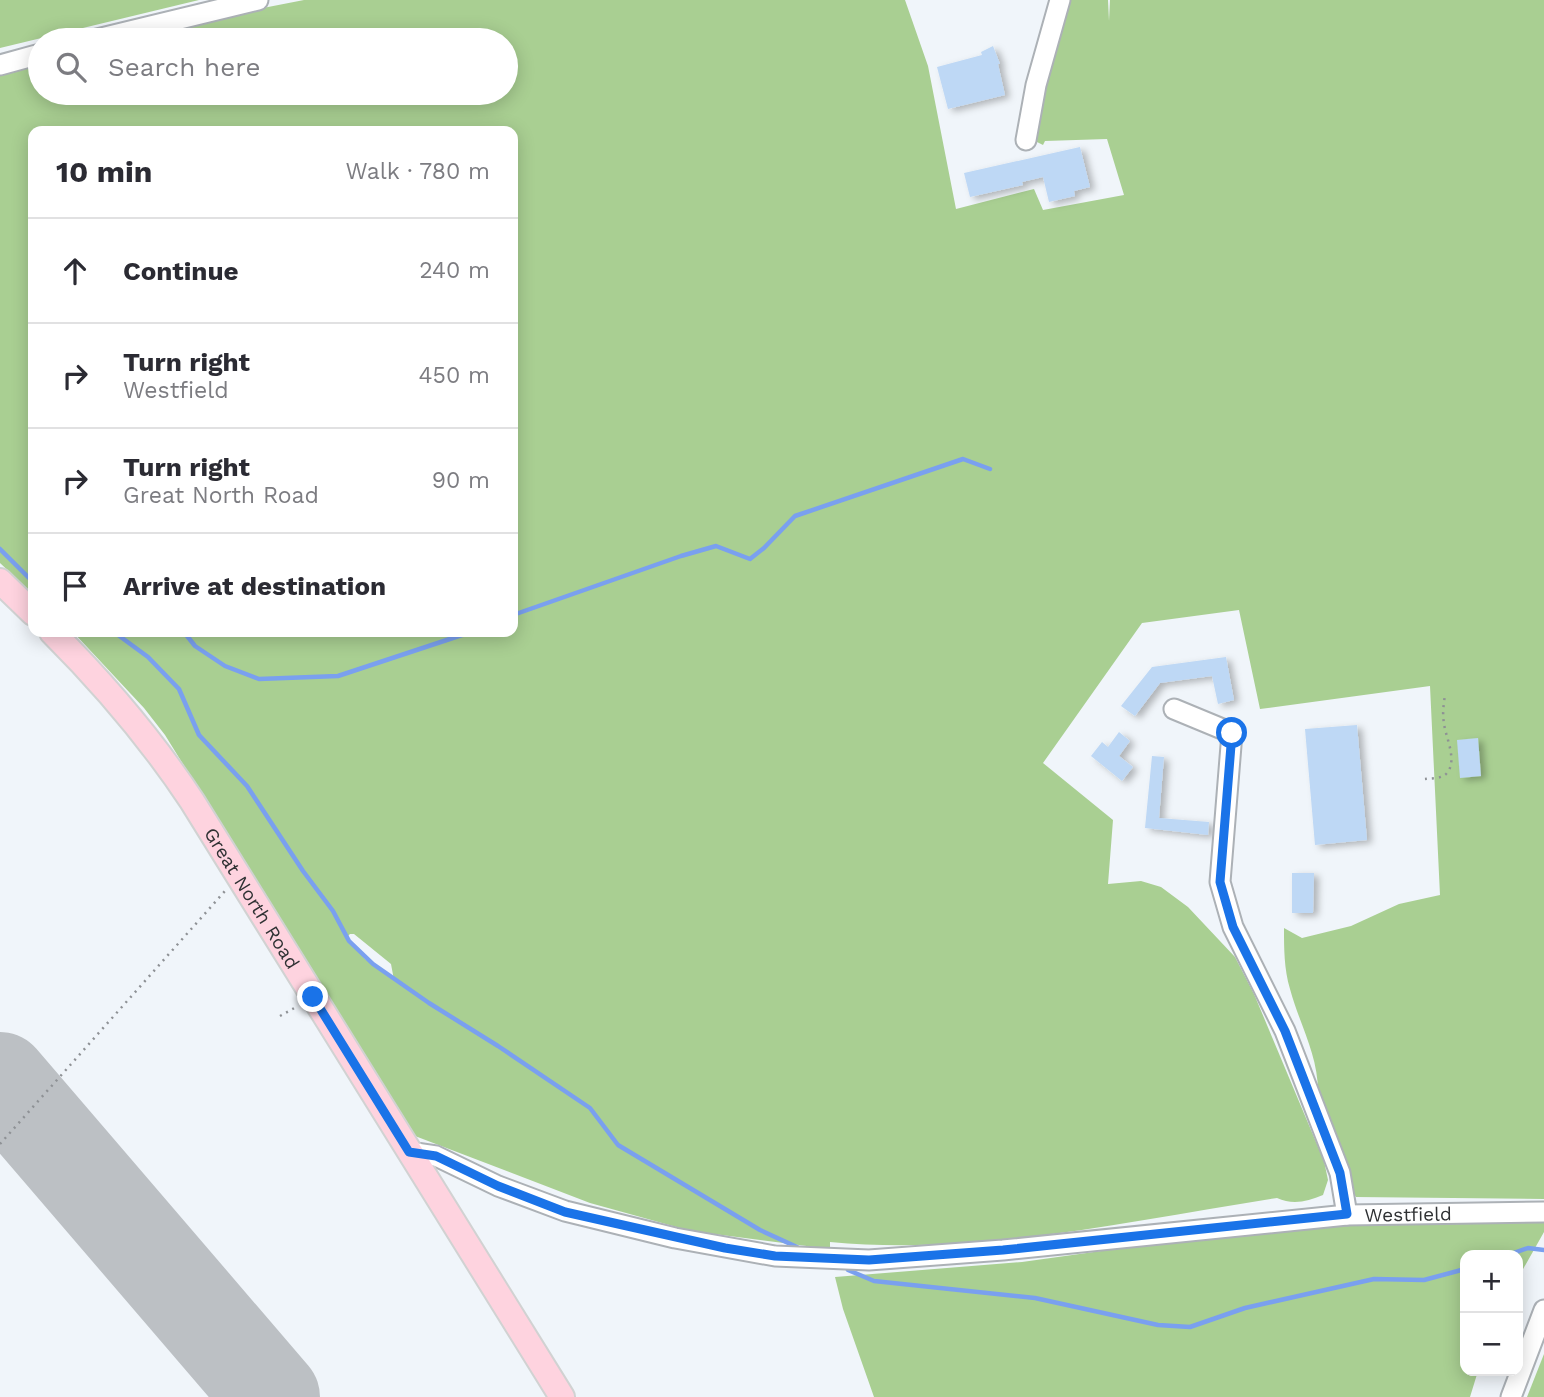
<!DOCTYPE html>
<html lang="en">
<head>
<meta charset="utf-8">
<style>
	:root { --surface:#fff; --page:#f2f2f3; --text:#2b2b33; --muted:#7c7c81; --line:#e1e1e2 }
	body { margin:0; font-family:"Work Sans",sans-serif; background:var(--page); color:var(--text) }
	.controls { position:absolute; right:21px; bottom:21px; display:grid; overflow:hidden; border-radius:14px; box-shadow:0 4px 18px #0003 }
	.controls button { width:63px; height:63px; display:grid; place-items:center; padding:0; border:0; border-bottom:2px solid var(--line); background:var(--surface); color:var(--text); font:35px sans-serif }
	.stop { position:absolute; width:21px; height:21px; margin:-16px; border:5px solid #1a73e8; border-radius:50%; background:#fff }
	.stop.end { background:#1a73e8; border-color:#fff; box-shadow:0 2px 7px #0008 }
	.list { margin:0; padding:0; list-style:none }
	h2 { display:flex; justify-content:space-between; align-items:center; height:91px; margin:0; padding:0 28px; font-size:30px }
	h2 small { font-size:23px; font-weight:400; color:var(--muted) }
	.list li { display:grid; grid-template-columns:46px 1fr auto; gap:21px; align-items:center; box-sizing:border-box; height:105px; padding:0 28px; border-top:2px solid var(--line) }
	.list b { display:block; font-size:26px; white-space:nowrap }
	.list p { margin:0; font-size:23px; white-space:nowrap; color:var(--muted) }
	.list em { font-size:23px; font-style:normal; color:var(--muted) }
	.icon { flex:none; width:38px; height:38px; fill:none; stroke:currentColor; stroke-width:2; stroke-linecap:round; stroke-linejoin:round }
	.map { position:relative; flex:none; width:1544px; height:1397px; overflow:hidden }
	.search { position:absolute; background:var(--surface); box-shadow:0 4px 18px #0003; left:28px; top:28px; width:490px; height:77px; display:flex; align-items:center; gap:18px; box-sizing:border-box; padding:0 24px; border-radius:38px; color:var(--muted); font-size:26px }
	.panel { position:absolute; background:var(--surface); box-shadow:0 4px 18px #0003; left:28px; top:126px; width:490px; height:511px; border-radius:14px }
	.map>svg:first-child { display:block }
	.green { fill:#a9cf92; fill-rule:evenodd }
	.lines { fill:none; stroke-linecap:round; stroke-linejoin:round }
	.stream { stroke:#7aa0ef; stroke-width:4.5 }
	.runway { stroke:#bcc0c4; stroke-width:96 }
	.building { fill:#bed8f5; filter:url(#shadow) }
	.minor-casing { stroke:#acb1b6; stroke-width:23 }
	.major-casing { stroke:#d1d2d2; stroke-width:28 }
	.path { stroke:#8e9195; stroke-width:2.5; stroke-dasharray:2 5; stroke-linecap:butt }
	.minor { stroke:#fff; stroke-width:19 }
	.major { stroke:#fed3df; stroke-width:24 }
	.route { stroke:#1a73e8; stroke-width:9 }
	.labels { text-anchor:middle; stroke-width:5; stroke-linejoin:round; paint-order:stroke }
	.street-label { font-size:19px; fill:#2f3133; stroke:#fff }
</style>
</head>
<body>
<div class="map">
<svg width="1544" height="1397" viewBox="0 0 1544 1397">
	<defs>
		<filter id="shadow"><feDropShadow dx="5" dy="3" stdDeviation="3.5" flood-color="#0004"/></filter>
	</defs>
	<rect width="100%" height="100%" fill="#f0f5fa"/>
	<g class="green">
		<polygon points="0,0 199,0 0,48"/>
		<path d="M304,0H905L928,66L956,209L1034,189L1043,210L1124,195L1107,139L1045,141L1043,145L1035,141L1064,0H1108L1109,21L1110,0H1544V1199L1356,1197L1353,1192L1315,1097L1318,1095C1319,1056 1300,1026 1290,989C1284,969 1284,948 1284,928L1302,938L1351,926L1399,904L1440,895L1430,686L1260,709L1239,610L1142,623L1043,763L1113,820L1108,884L1141,881L1161,887L1188,907L1235,957L1254,994L1324,1161L1328,1180L1323,1195C1307,1202 1292,1205 1277,1198C1129,1221 979,1256 830,1242V1249L691,1231L590,1203L415,1136L410,1131L165,735L144,708L73,632H513V131H33V594L0,563V74L40,64V93H506V40H131L238,13ZM350,934H354L391,964L394,980L365,959L347,937Z"/>
		<polygon points="1490,1219 1544,1222 1544,1232 1518,1278 1518,1255 1465,1255 1465,1371 1478,1371 1470,1397 874,1397 843,1309 835,1277 1022,1262 1180,1240 1303,1228 1383,1221"/>
		<polygon points="1544,1354 1544,1397 1527,1397"/>
	</g>
	<g class="lines">
		<g class="stream">
			<polyline points="0,549 33,582"/>
			<polyline points="513,615 681,556 716,546 750,559 764,548 795,516 963,459 990,469"/>
			<polyline points="114,632 148,657 179,689 199,735 247,786 303,871 333,911 349,941 373,964 429,1003 498,1046 590,1108 618,1145 760,1230 797,1247"/>
			<polyline points="184,632 195,646 225,666 259,679 338,676 471,632"/>
			<polyline points="1508,1255 1528,1248 1544,1250"/>
			<polyline points="848,1270 874,1281 1035,1298 1158,1325 1190,1327 1245,1308 1374,1279 1424,1280 1465,1269"/>
		</g>
		<polyline class="runway" points="0,1080 272,1397"/>
	</g>
	<g class="building">
		<polygon points="993,46 1000,64 998,64 1005,95 948,109 937,67 982,55 981,52"/>
		<polygon points="1080,147 1090,187 1074,191 1075,196 1049,202 1043,177 1022,182 1023,185 970,197 964,173"/>
		<polygon points="1226,657 1234,700 1218,704 1212,676 1160,683 1135,716 1121,706 1152,667"/>
		<polygon points="1357,725 1367,840 1315,845 1305,729"/>
		<polygon points="1119,732 1130,741 1119,756 1133,767 1122,781 1091,756 1102,742 1108,747"/>
		<polygon points="1478,738 1481,776 1460,778 1457,740"/>
		<polygon points="1152,756 1164,757 1159,818 1209,822 1208,835 1145,828"/>
		<polygon points="1292,873 1314,873 1313,913 1292,913"/>
	</g>
	<g class="lines">
		<defs>
			<g id="minor">
				<polyline points="93,40 258,0"/>
				<polyline points="0,65 40,54"/>
				<polyline points="1026,140 1036,85 1060,0"/>
				<polyline points="1174,709 1232,733 1220,882 1233,927 1285,1031 1340,1173 1347,1215"/>
				<path id="s1" d="M409,1152L436,1156L498,1186L565,1211L675,1238L775,1256L869,1260L1003,1250L1347,1215L1544,1212"/>
				<polyline points="1511,1397 1544,1310"/>
			</g>
			<g id="major">
				<polyline points="0,581 33,613"/>
				<path id="s2" d="M52,632C104,684 151,739 192,801L562,1397"/>
			</g>
		</defs>
		<use href="#minor" class="minor-casing"/>
		<use href="#major" class="major-casing"/>
		<g class="path">
			<path d="M1425,779C1432,778 1442,779 1447,773C1458,760 1445,736 1444,723C1442,713 1444,703 1445,694"/>
			<polyline points="280,1016 298,1006"/>
			<polyline points="0,1144 225,891"/>
		</g>
		<use href="#minor" class="minor"/>
		<use href="#major" class="major"/>
	</g>
	<g class="lines">
		<polyline class="route" points="313,997 409,1152 436,1156 498,1186 565,1212 725,1248 775,1256 869,1260 1003,1250 1347,1214 1340,1173 1285,1031 1233,927 1220,882 1232,733"/>
	</g>
	<g class="labels">
		<g class="street-label">
			<text dy="7" stroke="none"><textPath href="#s2" startOffset="334">Great North Road</textPath></text>
			<text dy="7" stroke="none"><textPath href="#s1" startOffset="1018">Westfield</textPath></text>
		</g>
	</g>
</svg>
<div class="controls">
<button>+</button>
<button>−</button>
</div>
<div class="stop" style="left:1232px;top:733px"></div>
<div class="stop end" style="left:313px;top:997px"></div>
<div class="search"><svg class="icon" aria-label="search" viewBox="0 0 24 24"><circle cx="10" cy="10" r="6"/><path d="M15 15l6 6"/></svg>Search here</div>
<section class="panel">
<h2>10 min<small>Walk · 780 m</small></h2>
<ul class="list">
<li><svg class="icon" aria-label="ahead" viewBox="0 0 24 24"><path d="M12 20V5M6 11l6-6 6 6"/></svg><div><b>Continue</b></div><em>240 m</em></li>
<li><svg class="icon" aria-label="right" viewBox="0 0 24 24"><path d="M7 20v-9h11M14 6l5 5-5 5"/></svg><div><b>Turn right</b><p>Westfield</p></div><em>450 m</em></li>
<li><svg class="icon" aria-label="right" viewBox="0 0 24 24"><path d="M7 20v-9h11M14 6l5 5-5 5"/></svg><div><b>Turn right</b><p>Great North Road</p></div><em>90 m</em></li>
<li><svg class="icon" aria-label="arrive" viewBox="0 0 24 24"><path d="M6 21V4h12l-3 4 3 4H6"/></svg><div><b>Arrive at destination</b></div></li>
</ul>
</section>
</div>
</body>
</html>
